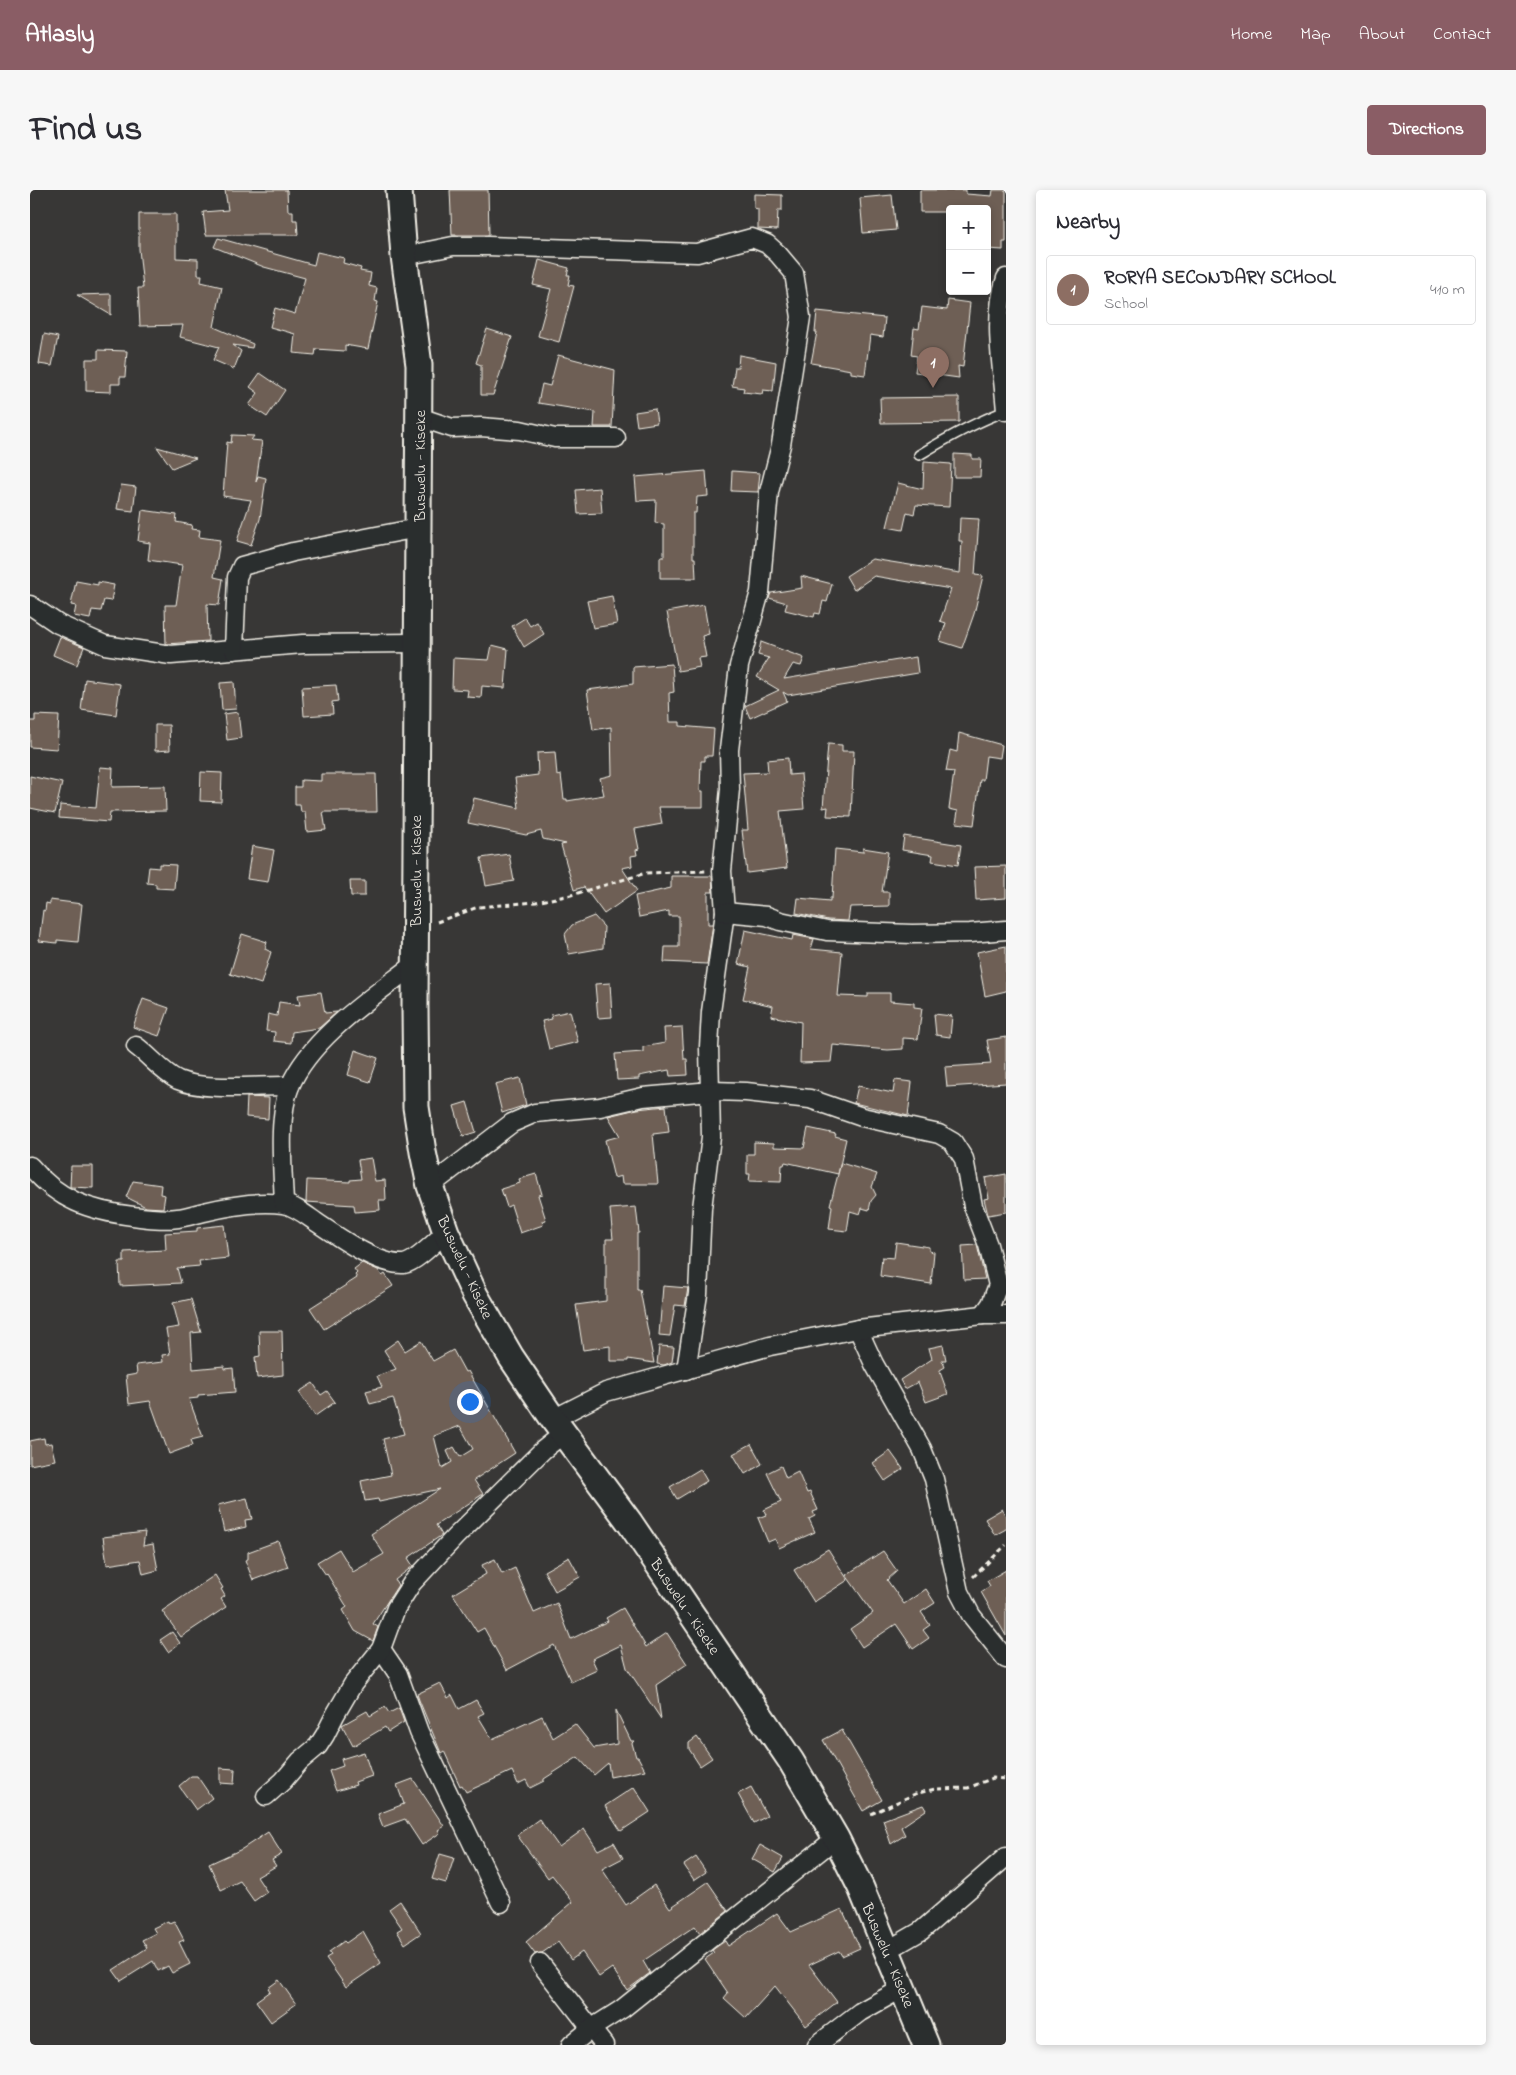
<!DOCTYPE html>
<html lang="en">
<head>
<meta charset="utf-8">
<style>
	:root { --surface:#fff; --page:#f7f7f7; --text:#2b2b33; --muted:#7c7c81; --line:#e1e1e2; --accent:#8a5d65 }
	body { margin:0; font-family:"Indie Flower",sans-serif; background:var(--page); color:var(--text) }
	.controls { position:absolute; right:15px; top:15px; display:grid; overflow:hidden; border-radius:5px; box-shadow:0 2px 8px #0003 }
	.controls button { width:45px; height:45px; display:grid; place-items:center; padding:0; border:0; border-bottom:1px solid var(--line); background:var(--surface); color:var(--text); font:25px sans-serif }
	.you { position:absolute; left:439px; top:1211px; width:18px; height:18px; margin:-12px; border:4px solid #fff; border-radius:50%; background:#1a73e8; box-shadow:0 0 0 8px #1a73e833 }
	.badge { display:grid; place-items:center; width:32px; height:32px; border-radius:50%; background:var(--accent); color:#fff; font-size:16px; font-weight:700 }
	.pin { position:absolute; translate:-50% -41px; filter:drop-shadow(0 1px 2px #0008) }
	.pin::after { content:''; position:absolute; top:26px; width:18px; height:15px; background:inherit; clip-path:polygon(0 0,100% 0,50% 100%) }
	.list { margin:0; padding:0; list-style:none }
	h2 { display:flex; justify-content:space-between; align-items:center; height:65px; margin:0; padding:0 20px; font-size:21px }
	h2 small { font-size:16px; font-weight:400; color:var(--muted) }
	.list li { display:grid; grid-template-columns:32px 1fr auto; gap:15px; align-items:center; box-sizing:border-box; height:70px; margin:0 10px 10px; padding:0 10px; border:1px solid var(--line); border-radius:5px }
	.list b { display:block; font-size:19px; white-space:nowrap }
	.list p { margin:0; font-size:16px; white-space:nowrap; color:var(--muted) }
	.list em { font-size:16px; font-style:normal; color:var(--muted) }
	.map { position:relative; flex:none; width:976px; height:1855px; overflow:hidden; border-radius:5px }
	header { display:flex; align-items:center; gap:30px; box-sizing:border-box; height:70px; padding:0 25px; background:var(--accent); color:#fff }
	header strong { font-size:24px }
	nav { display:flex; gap:28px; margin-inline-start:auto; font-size:18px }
	.intro { display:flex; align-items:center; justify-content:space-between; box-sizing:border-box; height:120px; padding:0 30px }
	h1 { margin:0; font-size:35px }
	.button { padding:12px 22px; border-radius:5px; background:var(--accent); color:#fff; font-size:18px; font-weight:700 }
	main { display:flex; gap:30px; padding:0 30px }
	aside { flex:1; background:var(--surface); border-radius:5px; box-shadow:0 2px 8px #0003 }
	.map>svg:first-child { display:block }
	.building { fill:#6e5f54; stroke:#f4f1e8; fill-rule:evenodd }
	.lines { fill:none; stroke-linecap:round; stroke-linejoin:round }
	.lane-casing { stroke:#f4f1e8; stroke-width:12 }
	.street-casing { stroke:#f4f1e8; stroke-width:21 }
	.secondary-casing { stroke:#f4f1e8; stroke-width:29 }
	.path { stroke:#f4f1e8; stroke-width:3; stroke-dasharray:5 4; stroke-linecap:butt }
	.lane { stroke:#2a2d2e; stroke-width:9 }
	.street { stroke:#2a2d2e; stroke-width:18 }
	.secondary { stroke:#2a2d2e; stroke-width:25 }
	.labels { text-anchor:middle; stroke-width:4; stroke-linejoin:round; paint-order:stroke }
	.street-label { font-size:16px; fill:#f4f1e8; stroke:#2a2d2e }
</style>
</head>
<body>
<header>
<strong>Atlasly</strong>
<nav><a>Home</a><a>Map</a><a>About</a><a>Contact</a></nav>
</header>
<div class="intro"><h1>Find us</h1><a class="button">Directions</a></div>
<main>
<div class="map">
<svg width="976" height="1855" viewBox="0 0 976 1855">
	<rect width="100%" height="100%" fill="#383736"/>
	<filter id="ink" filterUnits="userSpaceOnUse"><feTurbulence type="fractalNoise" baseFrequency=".02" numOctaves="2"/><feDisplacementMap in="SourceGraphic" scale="10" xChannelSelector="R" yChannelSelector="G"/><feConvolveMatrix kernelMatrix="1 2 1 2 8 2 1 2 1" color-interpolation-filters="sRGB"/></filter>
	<g filter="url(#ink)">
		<g class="building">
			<polygon points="195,0 257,0 258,21 263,21 263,30 267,30 268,45 176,45 173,22 198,20"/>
			<polygon points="420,0 458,0 459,45 422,45"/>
			<polygon points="890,0 936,0 936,4 962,6 963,0 976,0 976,52 973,52 973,60 957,59 957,19 920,19 920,22 890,22"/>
			<polygon points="724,4 752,5 752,20 748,20 747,40 728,39 728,19 724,18"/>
			<polygon points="862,5 866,40 833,43 830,8"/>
			<polygon points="109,24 146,24 146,68 168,69 168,85 172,85 171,92 192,97 184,137 223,154 222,158 203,155 211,161 204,179 183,170 189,157 150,147 153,135 110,136 108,98 113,98 109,59"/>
			<polygon points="188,48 284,75 287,62 314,68 313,73 331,78 330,81 341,83 339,96 347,98 345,111 348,112 338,159 315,155 315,161 286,159 285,165 263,163 265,144 240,137 245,118 265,124 275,88 234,77 184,57"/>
			<polygon points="509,70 539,78 537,85 540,85 538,95 544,96 529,152 508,146 521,99 503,95"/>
			<polygon points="81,104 81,125 47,105"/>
			<polygon points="918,110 940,113 933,177 928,176 929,188 885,182 887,166 881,165 884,138 889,139 892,117 917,120"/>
			<polygon points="787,121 855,128 853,147 840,145 835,185 821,183 821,180 781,173 787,142 785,142"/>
			<polygon points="457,139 482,147 463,205 451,205 451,175 446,173"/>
			<polygon points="14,144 28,147 22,176 9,174"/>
			<polygon points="68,160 97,161 95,187 90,187 90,194 81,194 81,202 56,201 56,169 68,169"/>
			<polygon points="528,165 585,180 582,237 564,237 565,222 508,213 512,194 520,196"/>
			<polygon points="709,165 746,172 743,201 733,200 732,204 713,202 714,198 702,196 705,177 708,177"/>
			<polygon points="230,183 255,200 237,227 219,215 228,203 220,197"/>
			<polygon points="929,207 929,232 851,233 850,208"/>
			<polygon points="625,219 627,233 607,236 605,222"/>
			<polygon points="202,245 224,246 221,250 232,251 226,292 228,286 236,288 230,329 221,355 207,351 221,310 193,306 197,252 201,253"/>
			<polygon points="127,257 166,268 142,278"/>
			<polygon points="924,264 942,265 942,269 951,269 950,287 924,287"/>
			<polygon points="894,272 921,274 919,317 886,315 884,324 877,322 873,340 857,337 868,293 893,299"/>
			<polygon points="676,281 678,306 667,307 666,323 663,323 663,368 665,368 666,388 630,388 630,367 634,367 634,334 625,333 626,310 607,311 605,287"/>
			<polygon points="702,281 730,283 728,302 701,301"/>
			<polygon points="91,295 106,297 103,321 87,319"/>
			<polygon points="570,298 572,323 548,324 546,300"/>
			<polygon points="112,320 147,325 146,332 162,335 161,339 170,340 169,347 190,350 184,387 193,389 189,415 177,414 178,451 136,454 135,415 146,415 152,375 118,370 120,353 108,351"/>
			<polygon points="930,328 949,329 945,385 953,386 944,424 932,458 910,451 916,433 910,431 921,399 844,386 824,400 816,386 842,369 930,383 932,351 929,351"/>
			<polygon points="771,386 802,394 797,412 793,411 790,424 785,423 784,427 755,420 757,413 739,408 741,403 772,398"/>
			<polygon points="46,391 68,395 68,392 84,395 81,411 74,410 71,421 62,420 60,429 44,426 46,416 41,415"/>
			<polygon points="582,406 587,434 563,438 557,411"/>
			<polygon points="674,415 679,444 672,446 676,467 668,468 670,477 648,481 637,422"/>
			<polygon points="495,428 500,436 507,432 514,444 494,457 482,436"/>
			<polygon points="30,447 54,457 47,475 23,465"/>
			<polygon points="731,452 774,468 771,476 763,474 754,489 886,467 888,483 758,505 753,502 757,511 720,528 715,516 749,500 727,487 739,468 728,465"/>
			<polygon points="462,455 478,459 475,498 452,496 451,508 437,507 438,500 422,499 423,468 459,470"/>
			<polygon points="642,474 644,502 639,503 640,532 650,532 650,536 684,539 682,566 675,566 675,571 671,571 670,601 673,601 673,617 629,617 632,634 605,639 609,659 606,660 607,665 601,666 602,676 592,678 607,701 574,724 554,697 544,700 531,655 536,654 513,649 511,641 496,645 438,633 444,608 489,618 485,588 508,585 507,563 525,562 527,586 531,585 534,609 537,609 537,611 574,605 570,588 582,585 581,537 563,540 557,500 603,494 603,477"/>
			<polygon points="55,489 90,494 86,525 51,520"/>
			<polygon points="204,492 206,519 192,520 190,493"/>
			<polygon points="306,495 308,511 302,512 303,524 274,526 272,497"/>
			<polygon points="208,522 211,548 197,550 194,524"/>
			<polygon points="5,525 29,526 27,559 0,557 0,531 5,531"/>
			<polygon points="125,535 139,535 140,560 125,561"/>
			<polygon points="929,543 972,555 970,568 956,566 953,590 950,590 944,635 926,633 928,621 919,619 924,582 916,581 920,560 927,562"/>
			<polygon points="798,554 812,555 812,561 824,561 821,627 797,626 798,617 793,618"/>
			<polygon points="758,568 759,585 771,584 774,619 750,621 757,678 717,683 712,640 718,640 713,583 738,582 737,570"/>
			<polygon points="70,577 83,578 82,597 135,596 136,621 80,622 79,632 29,628 30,615 66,618"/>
			<polygon points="171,582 192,583 191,612 170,611"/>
			<polygon points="291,584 346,584 347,622 293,622 296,640 277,642 275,622 271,622 270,615 265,615 265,597 271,597 271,590 291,591"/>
			<polygon points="0,586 32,593 25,623 0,618"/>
			<polygon points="874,646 931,655 928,675 902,671 903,665 872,660"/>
			<polygon points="222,656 244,660 238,692 217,689"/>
			<polygon points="833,658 858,662 852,702 859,702 859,716 820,717 818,731 798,730 766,723 768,708 800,711 800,708 802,708 805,659 833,662"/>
			<polygon points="479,664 484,691 456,696 451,668"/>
			<polygon points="129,674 146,675 144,699 126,698 126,694 117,693 119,677 129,678"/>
			<polygon points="976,676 976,708 946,710 944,677"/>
			<polygon points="641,686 682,686 683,702 678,702 678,734 683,734 677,774 634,772 635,757 649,757 649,726 639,726 639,721 609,727 605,706 641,698"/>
			<polygon points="320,691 335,691 335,706 321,706"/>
			<polygon points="20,710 52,714 48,752 27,750 27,753 9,751 13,720 15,721 16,713 20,714"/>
			<polygon points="564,726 574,737 573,758 539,764 535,744 542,735"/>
			<polygon points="715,740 762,750 763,745 784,749 781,759 812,762 808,806 838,807 838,803 860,803 860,811 884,813 884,817 892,818 888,849 873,848 873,859 858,860 803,855 801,872 770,873 771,832 741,826 743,816 713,809 720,777 708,774"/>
			<polygon points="212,744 237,752 235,759 241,762 231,794 200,784"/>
			<polygon points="976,756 976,801 955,806 947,762"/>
			<polygon points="580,793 582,827 568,828 565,794"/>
			<polygon points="291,802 295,823 307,822 289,838 262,842 261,853 244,851 245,842 236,841 238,824 247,826 249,812 270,815 268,805"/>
			<polygon points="113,809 139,818 129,846 103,837"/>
			<polygon points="540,821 548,852 519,859 512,831 522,829 521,825"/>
			<polygon points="904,824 922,826 920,847 906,845"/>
			<polygon points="652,837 654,869 657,869 658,885 640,886 639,880 609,886 609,889 587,890 585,864 613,862 613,857 635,853 634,838"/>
			<polygon points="976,847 976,893 917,897 915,877 961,874 957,850"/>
			<polygon points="325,860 348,868 340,892 318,885"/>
			<polygon points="490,888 496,915 472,923 465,894"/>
			<polygon points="865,890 882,892 878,926 824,913 828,896 863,903"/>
			<polygon points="217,907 239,908 238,929 216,927"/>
			<polygon points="437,912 446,942 433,946 424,916"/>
			<polygon points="636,916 639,942 623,944 628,994 592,994 591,986 584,988 575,950 590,946 578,926 607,919"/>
			<polygon points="778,938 806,944 805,946 816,949 808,984 755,972 754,975 752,975 751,992 719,991 720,984 717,984 717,964 724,964 724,952 744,953 744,957 774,958"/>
			<polygon points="341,968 345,991 355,990 356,1010 349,1010 350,1020 325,1022 324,1015 276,1012 277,990 320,992 320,990 331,989 328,970"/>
			<polygon points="811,973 847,984 842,997 846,1005 841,1011 839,1020 832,1018 830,1024 820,1021 817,1041 799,1039 802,1016 800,1015"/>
			<polygon points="41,976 63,976 63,998 40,997"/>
			<polygon points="506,984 512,1004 508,1005 516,1030 512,1031 513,1035 490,1043 481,1015 477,1017 471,999 490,993 489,989"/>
			<polygon points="976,984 976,1022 958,1025 954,1009 959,1008 955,988"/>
			<polygon points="103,991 131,995 130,1004 135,1005 133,1018 116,1017 96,1007"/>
			<polygon points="606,1017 609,1043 607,1043 607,1100 610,1100 624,1173 598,1169 598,1171 580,1171 580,1156 553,1160 546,1115 576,1111 576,1049 583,1049 580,1019"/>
			<polygon points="194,1035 198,1068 169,1071 170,1076 147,1078 151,1093 90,1096 89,1072 94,1072 94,1062 136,1060 135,1043 167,1041 167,1038"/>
			<polygon points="866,1052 899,1057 899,1061 904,1062 901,1094 850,1086 852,1067 864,1068"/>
			<polygon points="947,1055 955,1089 934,1090 932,1056"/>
			<polygon points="332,1073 348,1080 352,1086 355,1084 363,1096 294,1139 280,1118 327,1088 325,1085 327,1083 324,1079"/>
			<polygon points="633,1096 658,1098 655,1116 645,1115 640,1146 629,1145"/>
			<polygon points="161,1109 171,1142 161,1143 163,1179 194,1176 194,1179 203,1178 205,1202 168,1205 168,1208 159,1209 173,1247 161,1250 163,1255 139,1264 120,1211 99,1214 96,1186 107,1184 106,1175 133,1172 132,1165 140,1164 136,1139 149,1137 143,1113"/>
			<polygon points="229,1141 252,1141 253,1185 227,1188 225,1167 230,1166"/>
			<path d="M368,1150L375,1161L391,1151L403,1171L423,1160L435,1182L438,1181L485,1263L444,1290L453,1304L406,1335L412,1345L378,1368L383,1376L365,1390L368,1395L343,1434L348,1437L343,1451L325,1441L313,1420L317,1417L297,1384L296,1385L287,1372L309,1359L323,1382L354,1364L341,1344L410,1299L349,1312L348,1309L335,1311L331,1291L361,1285L353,1249L374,1244L363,1208L340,1214L336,1201L352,1197L347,1186L366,1179L354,1160ZM430,1236L443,1259L430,1267L424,1257L417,1261L422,1272L412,1278L404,1246Z"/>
			<polygon points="913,1155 916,1170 912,1170 915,1177 910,1180 910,1182 918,1204 896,1212 888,1192 875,1199 870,1190 902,1169 899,1158"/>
			<polygon points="629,1156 644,1157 642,1172 634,1175 627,1174"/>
			<polygon points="283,1193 291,1205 297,1201 305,1212 285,1226 269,1202"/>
			<polygon points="14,1248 15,1254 21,1253 25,1270 0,1275 0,1251"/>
			<polygon points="721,1254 732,1274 715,1284 703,1264"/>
			<polygon points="860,1261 873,1279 855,1291 843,1273"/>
			<polygon points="751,1276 756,1288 768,1282 777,1303 780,1302 788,1320 783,1322 785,1326 779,1329 785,1342 749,1358 745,1349 738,1352 728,1328 736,1325 734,1320 751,1312 737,1283"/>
			<polygon points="670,1279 677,1291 647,1309 640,1297"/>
			<polygon points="217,1308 222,1329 215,1330 216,1337 194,1342 188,1315"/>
			<polygon points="972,1319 976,1327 976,1339 965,1345 955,1329"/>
			<polygon points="115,1342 113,1356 123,1354 128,1380 113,1384 110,1370 77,1375 73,1347"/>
			<polygon points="248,1351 258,1377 223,1390 215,1370 218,1369 218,1362"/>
			<polygon points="798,1359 818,1390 784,1412 764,1380"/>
			<polygon points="853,1361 867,1381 857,1390 874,1414 896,1399 905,1413 891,1422 900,1435 893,1440 899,1448 883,1459 866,1434 832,1457 820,1439 843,1423 816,1385"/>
			<polygon points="539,1367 550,1387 525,1401 514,1381"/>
			<polygon points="465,1369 472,1384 485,1378 504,1423 527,1413 541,1449 578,1431 576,1428 593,1418 616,1457 637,1443 657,1474 626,1495 631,1529 597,1478 591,1455 562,1469 567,1480 541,1492 524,1455 477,1480 454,1438 447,1442 423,1404 456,1384 452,1375"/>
			<polygon points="976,1380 976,1446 951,1402 960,1396 957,1391"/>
			<polygon points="185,1385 193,1398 191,1399 195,1406 191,1409 196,1417 151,1447 132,1421"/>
			<polygon points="142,1442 150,1453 138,1462 130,1450"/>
			<polygon points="410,1493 418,1508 422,1505 429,1519 446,1510 454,1523 448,1526 462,1549 512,1526 523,1548 545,1534 564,1558 587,1554 586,1520 601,1551 604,1551 602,1553 606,1567 608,1567 615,1580 580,1587 578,1573 564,1585 548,1567 514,1589 514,1591 500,1598 496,1590 488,1594 482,1581 436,1602 432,1595 430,1596 414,1561 411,1563 389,1510 387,1504"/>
			<polygon points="355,1517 359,1523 369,1518 374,1532 358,1542 355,1537 323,1556 312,1535 337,1521 340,1526"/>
			<polygon points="812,1540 852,1610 833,1621 793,1550"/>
			<polygon points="667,1547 682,1568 670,1576 659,1559 659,1553"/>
			<polygon points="334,1562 342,1586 325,1592 326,1595 306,1601 299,1581 313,1576 311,1569"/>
			<polygon points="190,1578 205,1579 204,1594 190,1593"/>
			<polygon points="161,1586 167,1586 182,1608 166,1620 149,1596"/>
			<polygon points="383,1589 414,1636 408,1640 410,1643 392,1655 375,1629 353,1637 348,1624 374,1614 367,1595"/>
			<polygon points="604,1597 620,1622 591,1641 575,1616"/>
			<polygon points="721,1597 737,1626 724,1633 708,1604"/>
			<polygon points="893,1615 896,1620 871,1637 875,1645 861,1654 853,1630"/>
			<polygon points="509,1629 529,1657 554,1639 568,1660 584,1652 593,1668 572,1679 596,1715 624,1695 640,1718 678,1692 698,1721 670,1743 665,1736 613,1771 620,1783 597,1800 582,1778 569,1787 552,1762 541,1770 528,1752 512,1763 505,1764 496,1752 543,1712 522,1685 518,1688 487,1645"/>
			<polygon points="238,1642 252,1664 242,1670 246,1676 227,1687 237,1702 224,1711 210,1691 191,1700 179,1674 212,1659"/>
			<polygon points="730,1655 753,1668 745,1682 722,1669"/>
			<polygon points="410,1664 424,1668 416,1693 402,1689"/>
			<polygon points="666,1667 676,1682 664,1690 654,1675"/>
			<polygon points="370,1711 391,1743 375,1754 367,1741 372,1738 359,1719"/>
			<polygon points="812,1719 830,1758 812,1766 809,1761 779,1775 807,1812 776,1836 745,1796 716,1828 694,1808 698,1803 675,1769 684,1763 682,1760 695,1751 698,1756 747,1723 761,1742"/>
			<polygon points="138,1731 139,1733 144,1731 154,1750 149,1752 160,1774 142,1783 138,1776 128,1781 123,1771 91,1791 83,1780 117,1758 112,1750 126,1743 123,1738"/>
			<polygon points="333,1741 351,1773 316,1797 296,1768 301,1765 299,1762 314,1751 316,1753"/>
			<polygon points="249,1790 266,1814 241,1832 226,1811 240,1801 238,1798"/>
		</g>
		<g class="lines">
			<defs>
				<path id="lane" d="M889,265C917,248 945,232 976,221"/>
				<g id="street">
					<polyline points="374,66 423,56 458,56 667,63 722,48 737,54 748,64 764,83 771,127 751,255 739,302 730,402 709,476 699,560 700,599 692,681 695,722 681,822 679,857 681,947 672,1018 668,1104 656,1180"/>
					<path d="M976,221C973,178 962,130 976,88"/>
					<polyline points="389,227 422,238 451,237 490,240 525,248 586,248"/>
					<polyline points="0,415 28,434 75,455 141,465 273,454 387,453"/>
					<polyline points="204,460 207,387 212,376 263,362 388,338"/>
					<polyline points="695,722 737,726 750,731 797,741 882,744 940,743 976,740"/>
					<path d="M106,856C120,866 133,883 148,890C177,902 229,895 260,896"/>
					<path d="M0,976C28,1010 60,1021 103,1026C118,1028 133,1030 148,1028C157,1027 165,1024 174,1022C198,1016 228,1011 253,1014C265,1016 276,1025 286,1032C307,1046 348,1076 374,1074C386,1072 406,1051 416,1042"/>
					<polyline points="400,996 482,933 505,923 570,917 613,907 681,901 716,902 780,909 832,927 909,944 923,952 934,969 943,1016 958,1055 968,1095 961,1114 953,1125"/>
					<path d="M254,1014C253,981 247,927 260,896C281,847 344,806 385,774"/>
					<polyline points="828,1139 844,1174 892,1259 904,1289 929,1402 941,1425 976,1469"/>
					<polyline points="523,1229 576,1202 740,1156 828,1139 953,1125 976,1125"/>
					<polyline points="351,1459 368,1484 389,1542 471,1713"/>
					<polyline points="236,1606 253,1591 270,1571 288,1556 295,1545 305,1525 323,1494 351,1459 366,1418 382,1393 425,1347 513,1260 533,1244"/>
					<polyline points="858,1760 891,1741 976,1667"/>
					<polyline points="510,1773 574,1855"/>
					<polyline points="541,1855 562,1838 592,1819 806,1648"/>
					<polyline points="787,1855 830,1822 873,1798"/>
				</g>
				<polyline id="secondary" points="369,0 374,66 389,175 385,817 386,917 393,962 400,996 416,1042 445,1105 481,1167 523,1229 600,1333 761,1571 806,1648 831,1698 896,1855"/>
			</defs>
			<use href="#lane" class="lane-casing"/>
			<use href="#street" class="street-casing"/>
			<use href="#secondary" class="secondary-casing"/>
			<g class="path">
				<polyline points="407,732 448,717 506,712 541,705 616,683 677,681"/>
				<polyline points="943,1387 976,1355"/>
				<polyline points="841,1624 885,1604 905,1599 938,1598 963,1588 976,1589"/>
			</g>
			<use href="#lane" class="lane"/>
			<use href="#street" class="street"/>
			<use href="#secondary" class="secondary"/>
		</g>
	</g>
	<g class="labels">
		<g class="street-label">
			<text transform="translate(389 276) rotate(-90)" y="6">Buswelu - Kiseke</text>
			<text transform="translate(385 681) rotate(-90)" y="6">Buswelu - Kiseke</text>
			<text transform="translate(436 1077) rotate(65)" y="6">Buswelu - Kiseke</text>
			<text transform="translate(656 1416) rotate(56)" y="6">Buswelu - Kiseke</text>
			<text transform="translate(859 1765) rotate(67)" y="6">Buswelu - Kiseke</text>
		</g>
	</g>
</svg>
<div class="controls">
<button>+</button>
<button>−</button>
</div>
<div class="you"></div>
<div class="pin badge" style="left:903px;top:198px;background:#8d6e63">1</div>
</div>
<aside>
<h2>Nearby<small></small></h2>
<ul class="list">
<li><span class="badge" style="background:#8d6e63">1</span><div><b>RORYA SECONDARY SCHOOL</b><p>School</p></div><em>410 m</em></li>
</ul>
</aside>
</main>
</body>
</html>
